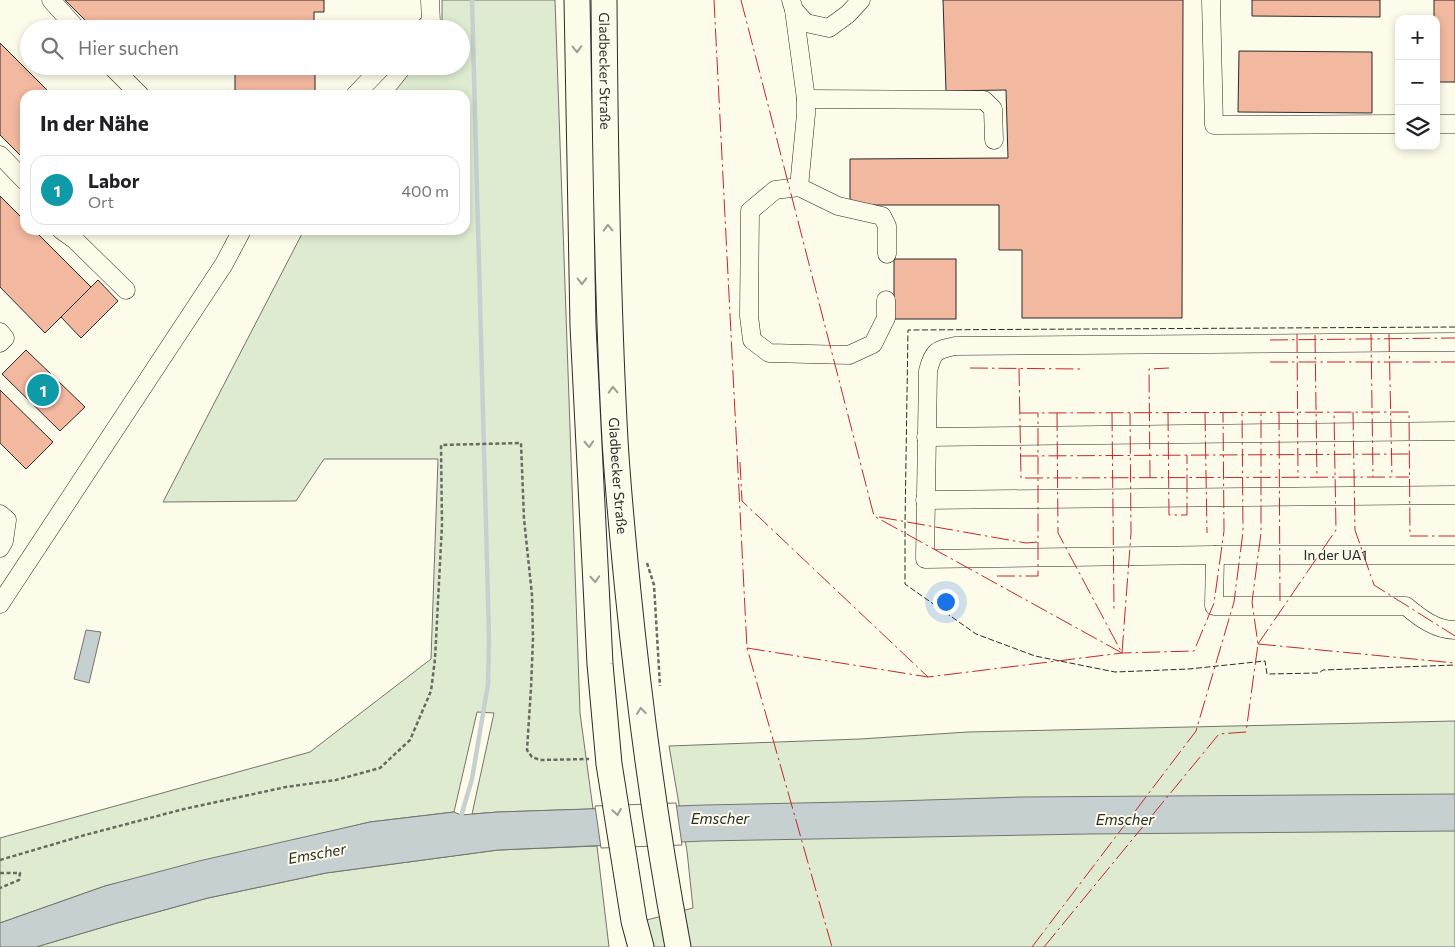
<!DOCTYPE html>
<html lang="de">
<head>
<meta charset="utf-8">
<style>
	:root { --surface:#fff; --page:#f6f6f6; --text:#202124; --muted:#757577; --line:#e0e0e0; --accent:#c62828 }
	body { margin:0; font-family:Commissioner,sans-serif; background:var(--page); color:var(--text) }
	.controls { position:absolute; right:15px; top:15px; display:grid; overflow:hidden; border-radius:10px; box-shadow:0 2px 8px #0003 }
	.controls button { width:45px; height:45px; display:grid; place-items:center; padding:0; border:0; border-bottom:1px solid var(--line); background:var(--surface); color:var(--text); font:25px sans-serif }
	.you { position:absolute; left:945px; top:601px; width:18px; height:18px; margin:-12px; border:4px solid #fff; border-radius:50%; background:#1a73e8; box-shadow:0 0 0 8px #1a73e833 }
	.badge { display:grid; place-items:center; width:32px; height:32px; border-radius:50%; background:var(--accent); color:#fff; font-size:16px; font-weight:700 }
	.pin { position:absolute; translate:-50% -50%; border:2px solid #fff; box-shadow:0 1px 5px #0006 }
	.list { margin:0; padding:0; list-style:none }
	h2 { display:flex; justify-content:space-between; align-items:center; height:65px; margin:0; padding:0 20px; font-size:21px }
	h2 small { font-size:16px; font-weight:400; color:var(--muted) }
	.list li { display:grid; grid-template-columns:32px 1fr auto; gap:15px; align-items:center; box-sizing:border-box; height:70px; margin:0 10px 10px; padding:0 10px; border:1px solid var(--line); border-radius:15px }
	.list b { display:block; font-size:19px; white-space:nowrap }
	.list p { margin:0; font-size:16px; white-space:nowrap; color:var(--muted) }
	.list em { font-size:16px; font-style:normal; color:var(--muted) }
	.icon { flex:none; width:28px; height:28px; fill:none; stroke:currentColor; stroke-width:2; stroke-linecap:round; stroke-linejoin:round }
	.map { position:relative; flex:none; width:1455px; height:947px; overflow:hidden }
	.search { position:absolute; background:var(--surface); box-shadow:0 2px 8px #0003; left:20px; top:20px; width:450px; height:55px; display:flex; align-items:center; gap:12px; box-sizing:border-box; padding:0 18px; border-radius:28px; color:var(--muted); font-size:19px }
	.panel { position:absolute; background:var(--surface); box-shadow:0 2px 8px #0003; left:20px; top:90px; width:450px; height:145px; border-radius:15px }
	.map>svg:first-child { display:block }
	.green { fill:#deebd1; stroke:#74746e }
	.water { fill:#c7d0d0; stroke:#74746e }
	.pier { fill:#fdfbea; stroke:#74746e }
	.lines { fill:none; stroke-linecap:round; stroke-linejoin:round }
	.stream { stroke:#c7d0d0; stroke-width:4.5 }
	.building { fill:#f2b8a0; stroke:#2b2b2b }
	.minor-casing { stroke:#2b2b2b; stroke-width:19 }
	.highway-casing { stroke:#2b2b2b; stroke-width:27 }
	.path { stroke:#6a6964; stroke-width:2.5; stroke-dasharray:4 2.5; stroke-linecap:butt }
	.minor { stroke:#fdfbea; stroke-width:18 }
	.highway { stroke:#fdfbea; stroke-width:25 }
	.fence { stroke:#2b2b2b; stroke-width:1; stroke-dasharray:6 2.5; stroke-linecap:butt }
	.power { stroke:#c62828; stroke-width:1; stroke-dasharray:18 4 2.5 4; stroke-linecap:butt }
	.oneway { stroke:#9e9d94 }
	.labels { text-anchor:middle; stroke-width:4; stroke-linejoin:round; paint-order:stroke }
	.street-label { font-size:14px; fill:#2b2b2b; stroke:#fdfbea }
	.water-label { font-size:15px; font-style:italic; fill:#2b2b2b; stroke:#fdfbea }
</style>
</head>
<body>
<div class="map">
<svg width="1455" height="947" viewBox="0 0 1455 947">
	<rect width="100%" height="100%" fill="#fdfbea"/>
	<g class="green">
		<polygon points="442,0 555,0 580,713 593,809 498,812 472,814 494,713 477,712 454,812 370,822 105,886 0,923 0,838 310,752 431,659 438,459 324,459 296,501 163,502 304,230 465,230 465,95 392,95 415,66 461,66 461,29 439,29 442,23"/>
		<polygon points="1455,721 1455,947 642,947 639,922 693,908 687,851 669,746 860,739 968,732"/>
		<polygon points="597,846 609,947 36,947 117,923 208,898 326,873 498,850"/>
	</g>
	<g class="water">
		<polygon points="86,630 101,632 89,683 74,679"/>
		<polygon points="1455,794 1455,831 1087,834 704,841 498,850 326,873 208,898 117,923 36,947 0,947 0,923 105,886 199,861 370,822 454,812 461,815 498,812 705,805 895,801 1021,797"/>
	</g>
	<polygon class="pier" points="676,803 682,845 601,848 595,806"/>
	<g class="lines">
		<polyline class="stream" points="460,820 472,779 488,684 489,638 472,0"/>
	</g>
	<g class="building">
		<polygon points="65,0 324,0 324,12 314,12 314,29 94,29"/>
		<polygon points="943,0 1183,0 1182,318 1022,318 1022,250 999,250 999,205 850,205 850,159 1008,158 1006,90 946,91"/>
		<polygon points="1252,0 1380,0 1380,17 1252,16"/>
		<polygon points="1434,0 1455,0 1455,82 1436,82 1436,19 1434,19"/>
		<polygon points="0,43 52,95 25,95 25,160 0,135"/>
		<polygon points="1239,51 1372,52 1372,113 1238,112"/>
		<rect x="235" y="66" width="80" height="29"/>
		<polygon points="0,196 25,221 25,230 34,230 91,287 45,333 0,287"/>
		<rect x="894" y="259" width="62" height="60"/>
		<polygon points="98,280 118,301 81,338 61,317"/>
		<polygon points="26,350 85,407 60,431 2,374"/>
		<polygon points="0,390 53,442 26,469 0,443"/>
	</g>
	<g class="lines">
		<defs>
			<g id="minor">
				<polyline points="51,0 77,29"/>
				<polyline points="791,0 794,10 806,99 806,114 799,187 775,190 750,211 749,316 752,340 769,353 849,355 873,344 886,318 886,300"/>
				<polyline points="1211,0 1214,125 1399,124"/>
				<polyline points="794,10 806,23 829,28 848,14 861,0"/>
				<polyline points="423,29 431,22 430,0"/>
				<polyline points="111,66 140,95"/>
				<polyline points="355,95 383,66"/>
				<polyline points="806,99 984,100 993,109 994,140"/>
				<polyline points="1436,124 1455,124"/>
				<polyline points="0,155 25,181"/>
				<polyline points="799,187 838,206 882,216 887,226 887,254"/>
				<polyline points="61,230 75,240 126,290"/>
				<polyline points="0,332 5,338 0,343"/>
				<path id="s1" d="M1455,342L955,346C936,350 933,351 928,371L925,559L1215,555H1455"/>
				<polyline points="926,437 1455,431"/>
				<polyline points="925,500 1455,495"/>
				<polyline points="0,514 7,520 4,541 0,548"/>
				<path d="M1215,555L1214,606H1406C1420,618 1436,630 1455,630"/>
				<polyline points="0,604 224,264 242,230"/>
			</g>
			<g id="highway">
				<polyline points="577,0 583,326 600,664 609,764 634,921 641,947"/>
				<path id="s2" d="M604,0C605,146 607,293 615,440C618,491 623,541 628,592C640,711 656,830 678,947"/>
			</g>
		</defs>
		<use href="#minor" class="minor-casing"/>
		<use href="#highway" class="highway-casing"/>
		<g class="path">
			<polyline points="647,563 654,585 660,686"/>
			<polyline points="0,860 85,835 184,809 286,787 336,780 380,768 410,740 431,691 435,659 442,525 441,445 521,443 524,519 532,595 533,639 531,688 527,750 532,757 540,760 589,759"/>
			<polyline points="0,873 20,873 19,880 0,888"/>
		</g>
		<use href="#minor" class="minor"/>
		<use href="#highway" class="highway"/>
		<polyline class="fence" points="1455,327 908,330 905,523 905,584 976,634 1035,656 1115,672 1189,669 1265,661 1267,674 1319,673 1323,670 1455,665"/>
		<g class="power">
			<polyline points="714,0 747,648 832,947"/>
			<polyline points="741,0 874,516 1122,653"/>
			<polyline points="1371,333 1373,477"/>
			<polyline points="1297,334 1298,477"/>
			<polyline points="1389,334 1392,477"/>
			<polyline points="1315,335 1317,477"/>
			<polyline points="1270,340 1455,338"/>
			<polyline points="1270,362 1455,362"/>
			<polyline points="970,368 1081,369"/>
			<polyline points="1019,368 1021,478 1409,477"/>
			<polyline points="1279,412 1280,602"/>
			<polyline points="1353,412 1355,530 1374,585 1455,636"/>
			<polyline points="1020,413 1409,412 1410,536 1455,536"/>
			<polyline points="1057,413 1058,533 1122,653"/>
			<polyline points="1112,413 1114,609"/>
			<polyline points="1168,413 1169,515 1187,515 1187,455"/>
			<polyline points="1205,413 1207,533"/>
			<polyline points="1020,456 1409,454"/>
			<polyline points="740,462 742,501 928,677"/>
			<polyline points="1150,478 1149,369 1169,368"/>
			<polyline points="879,517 1026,543 1038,542"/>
			<polyline points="997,576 1038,576 1038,413"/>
			<polyline points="1258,644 1336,530 1334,412"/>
			<polyline points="1258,644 1455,663"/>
			<polyline points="747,648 928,677 1122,653 1194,651 1214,603 1224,531 1223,412"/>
			<polyline points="1122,653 1131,533 1130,413"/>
			<polyline points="1032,947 1196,731 1234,602 1243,532 1242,412"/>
			<polyline points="1044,947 1219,734 1246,732 1258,644 1252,602 1261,533 1261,412"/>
		</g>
	</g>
	<defs><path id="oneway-chevron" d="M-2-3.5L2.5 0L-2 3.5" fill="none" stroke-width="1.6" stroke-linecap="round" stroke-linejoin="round" transform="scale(1.25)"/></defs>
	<g class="oneway">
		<use href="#oneway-chevron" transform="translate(577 49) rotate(89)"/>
		<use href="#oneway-chevron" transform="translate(608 228) rotate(-92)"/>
		<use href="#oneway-chevron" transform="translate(582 281) rotate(89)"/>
		<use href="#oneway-chevron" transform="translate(613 390) rotate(-92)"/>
		<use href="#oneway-chevron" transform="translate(589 444) rotate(87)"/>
		<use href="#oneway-chevron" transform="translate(595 579) rotate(87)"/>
		<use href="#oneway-chevron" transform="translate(641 711) rotate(-97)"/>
		<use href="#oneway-chevron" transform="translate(617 812) rotate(81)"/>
	</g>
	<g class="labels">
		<g class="street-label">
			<text dy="5" stroke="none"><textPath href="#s2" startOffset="71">Gladbecker Straße</textPath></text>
			<text dy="5" stroke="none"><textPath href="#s2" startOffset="476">Gladbecker Straße</textPath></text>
			<text dy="5" stroke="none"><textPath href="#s1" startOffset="1139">In der UA1</textPath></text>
		</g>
		<g class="water-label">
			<text x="720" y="824">Emscher</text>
			<text x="1125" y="825">Emscher</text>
			<text transform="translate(317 854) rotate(-10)" y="5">Emscher</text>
		</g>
	</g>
</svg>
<div class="controls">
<button>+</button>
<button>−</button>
<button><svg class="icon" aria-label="layers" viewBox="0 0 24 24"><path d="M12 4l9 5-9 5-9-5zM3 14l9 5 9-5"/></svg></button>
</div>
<div class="you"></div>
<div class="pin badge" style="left:43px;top:390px;background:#0f9aa8">1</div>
<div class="search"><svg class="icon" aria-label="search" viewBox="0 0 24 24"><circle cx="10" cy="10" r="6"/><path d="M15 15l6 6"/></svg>Hier suchen</div>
<section class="panel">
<h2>In der Nähe<small></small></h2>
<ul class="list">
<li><span class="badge" style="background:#0f9aa8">1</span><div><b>Labor</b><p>Ort</p></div><em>400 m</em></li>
</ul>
</section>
</div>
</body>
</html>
